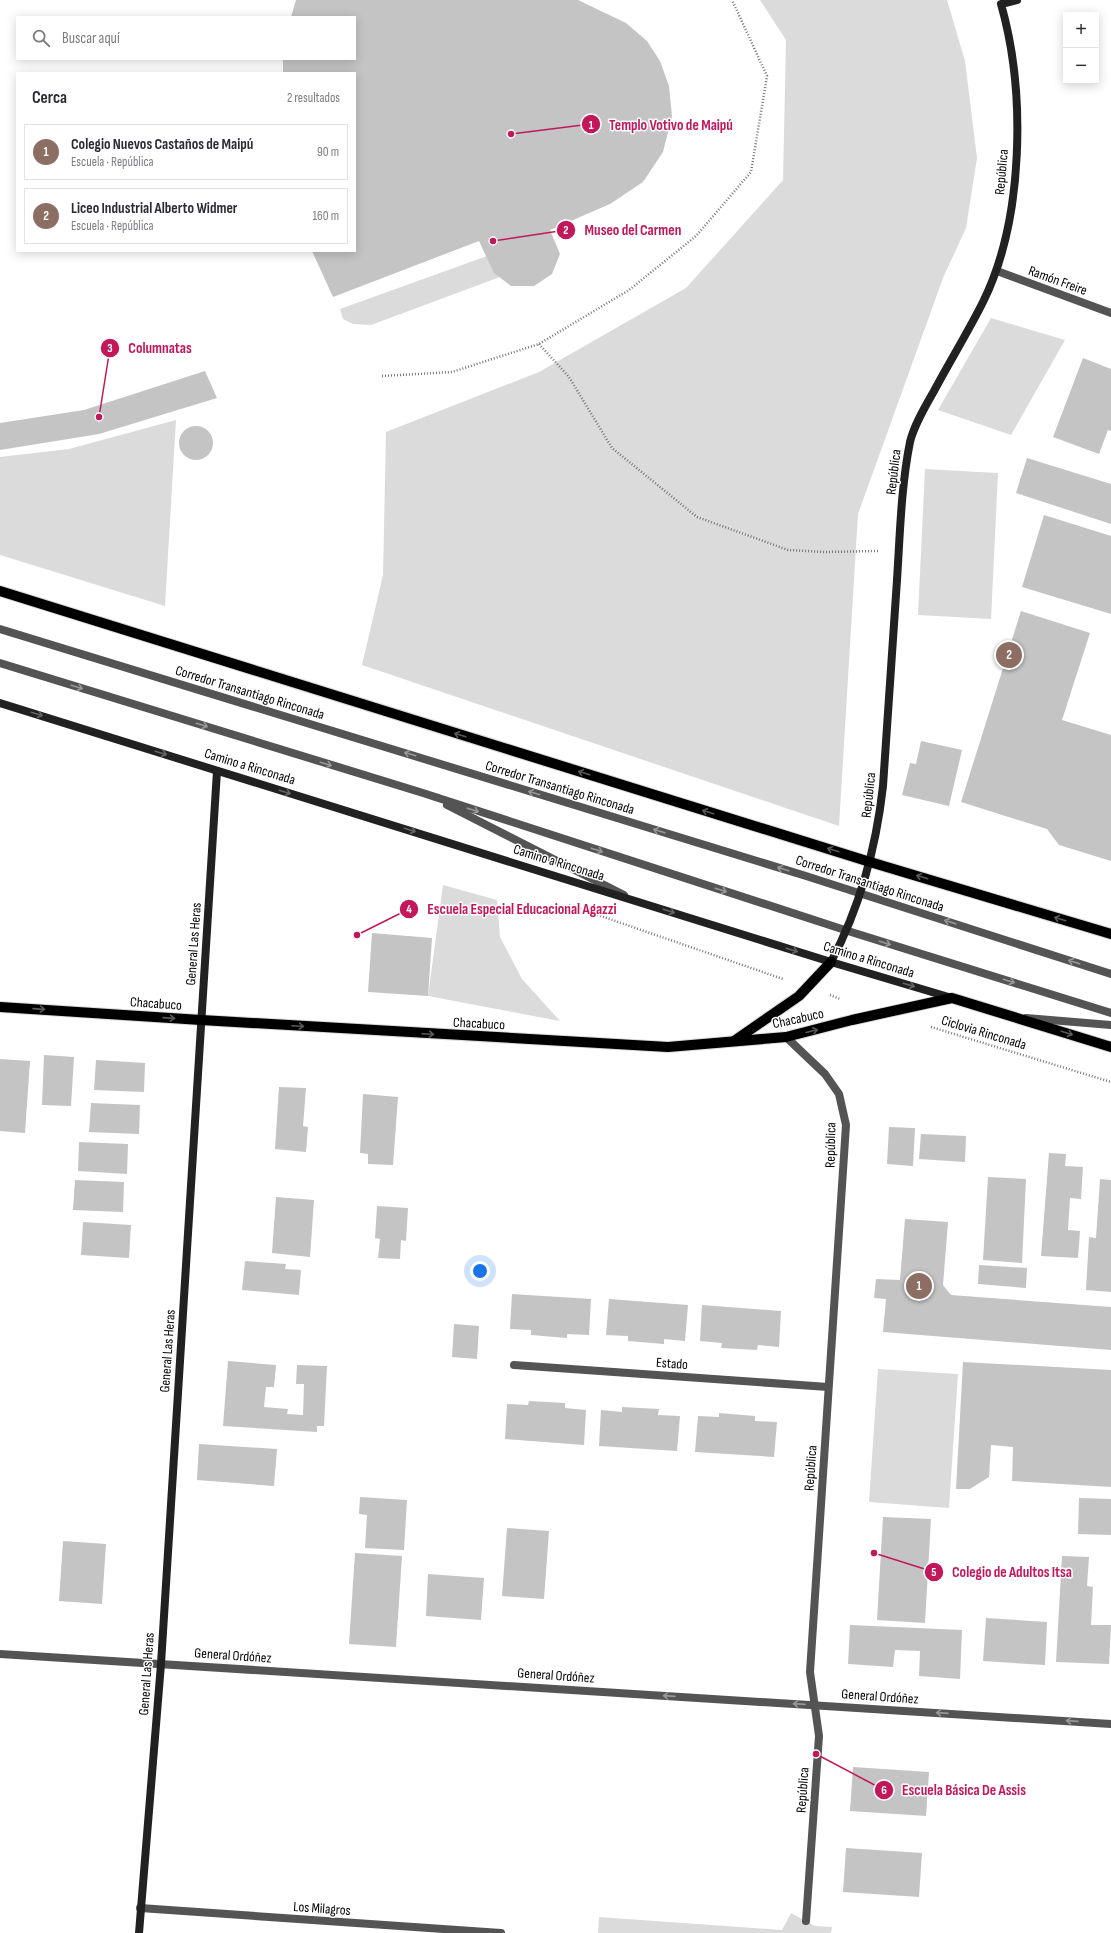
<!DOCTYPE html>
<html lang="es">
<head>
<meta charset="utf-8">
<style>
	:root { --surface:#fff; --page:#f7f7f7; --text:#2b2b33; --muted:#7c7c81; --line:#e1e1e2; --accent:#ea580c }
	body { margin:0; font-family:"Sofia Sans Condensed",sans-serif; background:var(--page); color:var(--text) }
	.controls { position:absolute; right:12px; top:12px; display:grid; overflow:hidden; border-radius:0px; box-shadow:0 2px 10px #0003 }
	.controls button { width:36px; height:36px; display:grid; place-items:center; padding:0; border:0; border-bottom:1px solid var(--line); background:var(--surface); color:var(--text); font:20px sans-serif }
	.you { position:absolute; left:480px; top:1271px; width:14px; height:14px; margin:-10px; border:3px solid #fff; border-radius:50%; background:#1a73e8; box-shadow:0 0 0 6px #1a73e833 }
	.badge { display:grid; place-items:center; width:26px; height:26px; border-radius:50%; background:var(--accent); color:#fff; font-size:13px; font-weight:700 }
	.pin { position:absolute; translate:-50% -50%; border:2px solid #fff; box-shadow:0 1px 4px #0006 }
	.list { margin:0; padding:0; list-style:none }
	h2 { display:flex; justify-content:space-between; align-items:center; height:52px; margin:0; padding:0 16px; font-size:17px }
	h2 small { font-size:13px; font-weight:400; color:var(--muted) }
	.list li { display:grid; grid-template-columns:26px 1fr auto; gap:12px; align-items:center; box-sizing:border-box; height:56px; margin:0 8px 8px; padding:0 8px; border:1px solid var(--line); border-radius:0px }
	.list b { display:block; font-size:15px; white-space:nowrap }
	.list p { margin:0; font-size:13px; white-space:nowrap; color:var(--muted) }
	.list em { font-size:13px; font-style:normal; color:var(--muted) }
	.icon { flex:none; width:22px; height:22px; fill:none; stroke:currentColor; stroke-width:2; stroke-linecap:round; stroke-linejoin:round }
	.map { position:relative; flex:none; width:1111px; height:1933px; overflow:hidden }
	.search { position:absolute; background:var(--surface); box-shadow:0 2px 10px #0003; left:16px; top:16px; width:340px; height:44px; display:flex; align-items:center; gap:10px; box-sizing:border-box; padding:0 14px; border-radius:0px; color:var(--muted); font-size:15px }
	.panel { position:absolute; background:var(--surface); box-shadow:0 2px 10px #0003; left:16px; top:72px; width:340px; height:180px; border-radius:0px }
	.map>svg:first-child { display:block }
	.green { fill:#dbdbdb }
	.building { fill:#c4c4c4 }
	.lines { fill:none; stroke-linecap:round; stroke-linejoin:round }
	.primary-casing { stroke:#dbdbdb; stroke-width:12 }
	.path { stroke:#767676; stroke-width:2.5; stroke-dasharray:1 2; stroke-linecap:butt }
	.lane { stroke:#545454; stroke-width:8 }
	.street { stroke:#545454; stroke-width:8 }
	.secondary { stroke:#212121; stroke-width:8 }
	.primary { stroke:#000; stroke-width:10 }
	.oneway { stroke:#989898 }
	.oneway2 { stroke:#646464 }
	.oneway3 { stroke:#595959 }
	.labels { text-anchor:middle; stroke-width:3; stroke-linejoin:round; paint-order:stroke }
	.street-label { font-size:14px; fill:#000; stroke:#fff }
	.leader { fill:none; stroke:#c2185b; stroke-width:1.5 }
	.callout-dot { fill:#c2185b; stroke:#fff; stroke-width:1.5 }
	.mark-label { font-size:12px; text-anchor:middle; font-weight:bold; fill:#fff }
	.callout-label { font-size:15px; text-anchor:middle; font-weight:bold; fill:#c2185b; stroke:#fff; stroke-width:3; stroke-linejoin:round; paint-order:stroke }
</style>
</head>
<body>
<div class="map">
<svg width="1111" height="1933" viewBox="0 0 1111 1933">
	<rect width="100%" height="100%" fill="#fff"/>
	<g class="green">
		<polygon points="760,0 947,0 965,61 977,158 966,228 943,278 858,514 839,826 362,665 383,575 386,432 539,372 686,288 783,180 786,40"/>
		<polygon points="487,256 500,277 371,325 353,324 343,319 340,309"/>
		<polygon points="991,318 1065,340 1011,435 938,410"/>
		<polygon points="176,420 165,606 0,555 0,457 69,449"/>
		<polygon points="925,469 998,473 991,619 918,615"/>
		<polygon points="443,885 497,900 500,937 522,979 560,1021 428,996"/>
		<polygon points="878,1369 958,1374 949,1508 869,1502"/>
		<polygon points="791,1913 815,1926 832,1927 831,1933 598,1933 599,1917 782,1930"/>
	</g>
	<g class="building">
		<polygon points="296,0 578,0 626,23 647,41 660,61 669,86 672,116 663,152 643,182 610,204 550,230 560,254 552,274 534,286 511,286 494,273 479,241 333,297 312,251 355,251 355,73 283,73 283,59 355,59 355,17 291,17"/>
		<polygon points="1083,358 1111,369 1111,431 1108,430 1099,454 1053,437"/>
		<polygon points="205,371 217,398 99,434 0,450 0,423 84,410"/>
		<circle cx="196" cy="443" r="17"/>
		<polygon points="1027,458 1111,484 1111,524 1016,493"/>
		<polygon points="1044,515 1111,536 1111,614 1022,587"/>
		<polygon points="1021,611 1090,633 1062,720 1111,735 1111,861 1059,845 1047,829 961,802"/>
		<polygon points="921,741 962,750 949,806 902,795 910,763 916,764"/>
		<polygon points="372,933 432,938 428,996 368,992"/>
		<polygon points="44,1055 74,1057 71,1106 42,1105"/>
		<polygon points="0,1059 30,1061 25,1133 0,1131"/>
		<polygon points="96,1060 145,1063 144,1092 94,1090"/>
		<polygon points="279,1087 306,1088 303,1126 308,1127 306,1152 275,1149"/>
		<polygon points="363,1094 398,1097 393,1165 368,1164 368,1154 360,1153"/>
		<polygon points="91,1103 140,1105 139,1134 89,1132"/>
		<polygon points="889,1127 915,1128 913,1166 887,1164"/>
		<polygon points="921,1134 966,1136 965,1162 919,1159"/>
		<polygon points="79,1142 128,1144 127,1174 78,1171"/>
		<polygon points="1049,1153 1066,1154 1065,1166 1083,1167 1081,1199 1070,1198 1068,1230 1080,1231 1078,1258 1041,1256"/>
		<polygon points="988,1177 1026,1179 1022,1263 983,1260"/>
		<polygon points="1100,1179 1111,1180 1111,1292 1086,1290 1089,1237 1096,1238"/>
		<polygon points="75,1180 124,1182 123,1212 73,1210"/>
		<polygon points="276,1197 314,1200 310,1257 272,1253"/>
		<polygon points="377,1206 408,1208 406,1241 401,1240 400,1259 378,1258 380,1239 375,1238"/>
		<polygon points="905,1219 948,1222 943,1285 951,1295 1111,1307 1111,1350 883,1332 886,1299 874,1298 876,1279 900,1280"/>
		<polygon points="83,1222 131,1225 129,1258 81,1255"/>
		<polygon points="245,1261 286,1264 285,1269 301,1270 299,1295 242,1290"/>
		<polygon points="979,1265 1027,1268 1026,1288 978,1284"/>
		<polygon points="512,1294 591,1299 589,1335 567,1334 567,1338 531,1335 531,1330 510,1329"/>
		<polygon points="609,1299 688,1305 685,1341 664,1339 664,1344 628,1341 628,1336 606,1335"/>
		<polygon points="702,1305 781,1311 779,1347 758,1345 757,1350 721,1348 722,1343 700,1341"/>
		<polygon points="454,1324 479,1326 477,1359 452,1357"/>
		<polygon points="228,1361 276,1365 274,1387 266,1387 264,1407 288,1409 287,1414 303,1415 304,1384 296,1384 297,1365 327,1366 324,1426 317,1426 317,1432 223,1426"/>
		<polygon points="963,1362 1111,1370 1111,1487 1012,1481 1013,1447 991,1445 989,1477 970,1489 956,1489"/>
		<polygon points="529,1401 565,1403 565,1408 586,1410 584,1445 505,1439 507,1404 528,1405"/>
		<polygon points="622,1407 659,1409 658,1415 680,1416 677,1451 599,1446 601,1410 622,1412"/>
		<polygon points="719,1413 755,1416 755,1421 777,1422 774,1457 695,1452 698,1416 719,1417"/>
		<polygon points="199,1444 277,1449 274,1486 197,1480"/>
		<polygon points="360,1497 407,1500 404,1550 365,1548 367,1515 359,1514"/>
		<polygon points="1079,1498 1111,1499 1111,1535 1078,1534"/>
		<polygon points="883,1517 931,1519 925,1623 877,1620"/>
		<polygon points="507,1528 549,1531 544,1599 502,1596"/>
		<polygon points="63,1541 106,1544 102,1604 59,1601"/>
		<polygon points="355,1553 402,1556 396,1647 349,1644"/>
		<polygon points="1062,1556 1089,1557 1087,1586 1093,1587 1091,1625 1111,1625 1109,1664 1056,1662"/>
		<polygon points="428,1574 484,1578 481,1620 426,1616"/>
		<polygon points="986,1618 1047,1622 1045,1665 983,1661"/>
		<polygon points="850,1625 962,1630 960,1679 919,1676 920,1651 895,1650 893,1667 848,1664"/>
		<polygon points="853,1767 929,1772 926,1816 850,1811"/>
		<polygon points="846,1848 922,1853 919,1897 843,1892"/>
	</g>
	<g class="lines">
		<defs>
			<g id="primary">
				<polyline points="0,591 870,862 1111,934"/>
				<polyline points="0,1007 201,1020 668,1047 786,1037 852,1020 952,998 1111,1047"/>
				<polyline points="734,1041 799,996 831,962"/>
			</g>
		</defs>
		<use href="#primary" class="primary-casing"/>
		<g class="path">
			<polyline points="539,344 569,377 612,448 697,517 788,550 824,552 878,551"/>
			<polyline points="382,376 452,372 539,344 629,290 696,236 751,172 767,76 732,0"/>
			<polyline points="569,905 783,979"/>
			<polyline points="830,995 840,999"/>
			<polyline points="931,1027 1111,1082"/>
		</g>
		<g class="lane">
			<polyline points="0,629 806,876 1111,974"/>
			<polyline points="0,663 423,793 848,931 1111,1013"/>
			<polyline points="447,805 624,895"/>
			<polyline points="1026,1018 1111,1025"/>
		</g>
		<g class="street">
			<polyline points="997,271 1111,313"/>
			<polyline points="786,1037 825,1074 839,1094 846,1125 810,1672 819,1736 806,1921"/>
			<polyline points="514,1365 828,1387"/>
			<polyline points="0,1654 1111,1724"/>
			<polyline points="140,1908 501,1933"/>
		</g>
		<g class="secondary">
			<polyline points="0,703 831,962 952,998"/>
			<path d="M831,962C860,907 876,849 883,786C888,718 892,649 897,580C900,534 901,487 910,442C914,425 925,407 934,391C950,361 968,332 983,302C1024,219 1026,92 1001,4L1017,0"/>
			<polyline points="139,1933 161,1664 217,771"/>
		</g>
		<use href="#primary" class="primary"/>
	</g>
	<defs><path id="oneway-shaft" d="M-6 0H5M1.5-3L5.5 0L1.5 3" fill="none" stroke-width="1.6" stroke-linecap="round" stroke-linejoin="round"/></defs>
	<g class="oneway">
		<use href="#oneway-shaft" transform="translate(77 687) rotate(17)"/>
		<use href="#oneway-shaft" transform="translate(202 725) rotate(17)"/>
		<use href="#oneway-shaft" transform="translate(410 754) rotate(-163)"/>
		<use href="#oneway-shaft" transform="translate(326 764) rotate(17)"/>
		<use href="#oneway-shaft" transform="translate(534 793) rotate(-163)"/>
		<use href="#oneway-shaft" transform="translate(473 810) rotate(18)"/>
		<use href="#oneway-shaft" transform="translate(659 831) rotate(-163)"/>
		<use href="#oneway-shaft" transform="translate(597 850) rotate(18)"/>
		<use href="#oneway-shaft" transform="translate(783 869) rotate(-163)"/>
		<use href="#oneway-shaft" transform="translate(721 890) rotate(18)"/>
		<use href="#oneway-shaft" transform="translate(950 922) rotate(-162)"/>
		<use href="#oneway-shaft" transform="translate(885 943) rotate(17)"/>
		<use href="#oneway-shaft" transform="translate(1074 962) rotate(-162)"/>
		<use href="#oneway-shaft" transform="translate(1009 981) rotate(17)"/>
		<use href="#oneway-shaft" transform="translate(669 1696) rotate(-176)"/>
		<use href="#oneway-shaft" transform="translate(799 1704) rotate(-176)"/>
		<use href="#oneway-shaft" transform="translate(942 1713) rotate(-176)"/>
		<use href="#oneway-shaft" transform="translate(1072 1721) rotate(-176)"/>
	</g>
	<g class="oneway2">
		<use href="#oneway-shaft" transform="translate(37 714) rotate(17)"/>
		<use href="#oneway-shaft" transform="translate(161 753) rotate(17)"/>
		<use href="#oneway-shaft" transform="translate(285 792) rotate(17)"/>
		<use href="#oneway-shaft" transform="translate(410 830) rotate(17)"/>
		<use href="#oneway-shaft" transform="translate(669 911) rotate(18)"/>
		<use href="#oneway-shaft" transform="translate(792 950) rotate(17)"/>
		<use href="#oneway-shaft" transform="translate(909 985) rotate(16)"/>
	</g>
	<g class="oneway3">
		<use href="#oneway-shaft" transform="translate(460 735) rotate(-163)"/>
		<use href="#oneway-shaft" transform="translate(584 773) rotate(-163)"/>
		<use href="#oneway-shaft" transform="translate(708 812) rotate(-163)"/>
		<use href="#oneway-shaft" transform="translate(833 850) rotate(-163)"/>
		<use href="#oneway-shaft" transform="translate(922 877) rotate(-163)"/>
		<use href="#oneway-shaft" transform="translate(1060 919) rotate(-163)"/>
		<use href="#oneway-shaft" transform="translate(39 1009) rotate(4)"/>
		<use href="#oneway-shaft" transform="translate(169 1018) rotate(4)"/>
		<use href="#oneway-shaft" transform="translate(298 1026) rotate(3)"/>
		<use href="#oneway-shaft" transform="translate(812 1031) rotate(-14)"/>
		<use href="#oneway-shaft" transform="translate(1067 1033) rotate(18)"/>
		<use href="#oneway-shaft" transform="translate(428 1034) rotate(3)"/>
	</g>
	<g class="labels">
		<g class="street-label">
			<text transform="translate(1001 172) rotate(-85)" y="5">República</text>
			<text transform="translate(1058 280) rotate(20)" y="5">Ramón Freire</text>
			<text transform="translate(893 472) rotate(-83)" y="5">República</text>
			<text transform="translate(250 692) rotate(17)" y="5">Corredor Transantiago Rinconada</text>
			<text transform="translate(250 766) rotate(17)" y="5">Camino a Rinconada</text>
			<text transform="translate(560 787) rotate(17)" y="5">Corredor Transantiago Rinconada</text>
			<text transform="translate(868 795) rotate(-84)" y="5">República</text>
			<text transform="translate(559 862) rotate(17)" y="5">Camino a Rinconada</text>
			<text transform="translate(870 883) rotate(18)" y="5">Corredor Transantiago Rinconada</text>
			<text transform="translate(193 944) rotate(-86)" y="5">General Las Heras</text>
			<text transform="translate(869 959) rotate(17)" y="5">Camino a Rinconada</text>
			<text transform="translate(156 1003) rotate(4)" y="5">Chacabuco</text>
			<text transform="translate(798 1018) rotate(-12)" y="5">Chacabuco</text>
			<text transform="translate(479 1023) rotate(3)" y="5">Chacabuco</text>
			<text transform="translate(984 1032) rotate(17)" y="5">Ciclovia Rinconada</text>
			<text transform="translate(830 1145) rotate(-89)" y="5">República</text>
			<text transform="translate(167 1351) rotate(-86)" y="5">General Las Heras</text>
			<text transform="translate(672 1363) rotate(4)" y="5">Estado</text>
			<text transform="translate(810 1468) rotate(-86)" y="5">República</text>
			<text transform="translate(233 1655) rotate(4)" y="5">General Ordóñez</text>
			<text transform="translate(146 1674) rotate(-86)" y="5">General Las Heras</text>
			<text transform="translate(556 1675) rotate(4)" y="5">General Ordóñez</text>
			<text transform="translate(880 1696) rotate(4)" y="5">General Ordóñez</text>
			<text transform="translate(802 1790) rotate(-86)" y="5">República</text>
			<text transform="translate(322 1908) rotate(4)" y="5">Los Milagros</text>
		</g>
	</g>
	<path class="leader" d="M511 134L591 124M493 241L566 230M99 417L110 348M357 935L409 909M874 1553L934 1572M816 1754L884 1790"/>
	<g class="callout-dot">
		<circle cx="511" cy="134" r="4"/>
		<circle cx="493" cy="241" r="4"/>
		<circle cx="99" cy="417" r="4"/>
		<circle cx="357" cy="935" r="4"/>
		<circle cx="874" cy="1553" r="4"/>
		<circle cx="816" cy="1754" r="4"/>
		<circle cx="591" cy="124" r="10"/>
		<circle cx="566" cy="230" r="10"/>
		<circle cx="110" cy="348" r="10"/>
		<circle cx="409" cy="909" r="10"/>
		<circle cx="934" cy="1572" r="10"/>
		<circle cx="884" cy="1790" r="10"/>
	</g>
	<g class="mark-label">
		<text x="591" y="129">1</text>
		<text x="566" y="234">2</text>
		<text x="110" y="352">3</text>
		<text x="409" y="913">4</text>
		<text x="934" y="1576">5</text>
		<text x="884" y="1794">6</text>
	</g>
	<g class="callout-label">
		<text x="671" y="130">Templo Votivo de Maipú</text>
		<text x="633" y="235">Museo del Carmen</text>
		<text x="160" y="353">Columnatas</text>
		<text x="522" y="914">Escuela Especial Educacional Agazzi</text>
		<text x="1012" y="1577">Colegio de Adultos Itsa</text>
		<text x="964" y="1795">Escuela Básica De Assis</text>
	</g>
</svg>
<div class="controls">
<button>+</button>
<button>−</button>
</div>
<div class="you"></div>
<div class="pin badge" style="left:919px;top:1286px;background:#8d6e63">1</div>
<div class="pin badge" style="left:1009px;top:655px;background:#8d6e63">2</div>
<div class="search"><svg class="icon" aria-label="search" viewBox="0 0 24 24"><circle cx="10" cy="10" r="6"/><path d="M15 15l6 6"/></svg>Buscar aquí</div>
<section class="panel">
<h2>Cerca<small>2 resultados</small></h2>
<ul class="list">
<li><span class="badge" style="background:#8d6e63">1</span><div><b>Colegio Nuevos Castaños de Maipú</b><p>Escuela · República</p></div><em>90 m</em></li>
<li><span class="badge" style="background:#8d6e63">2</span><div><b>Liceo Industrial Alberto Widmer</b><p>Escuela · República</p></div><em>160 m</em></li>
</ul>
</section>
</div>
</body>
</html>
